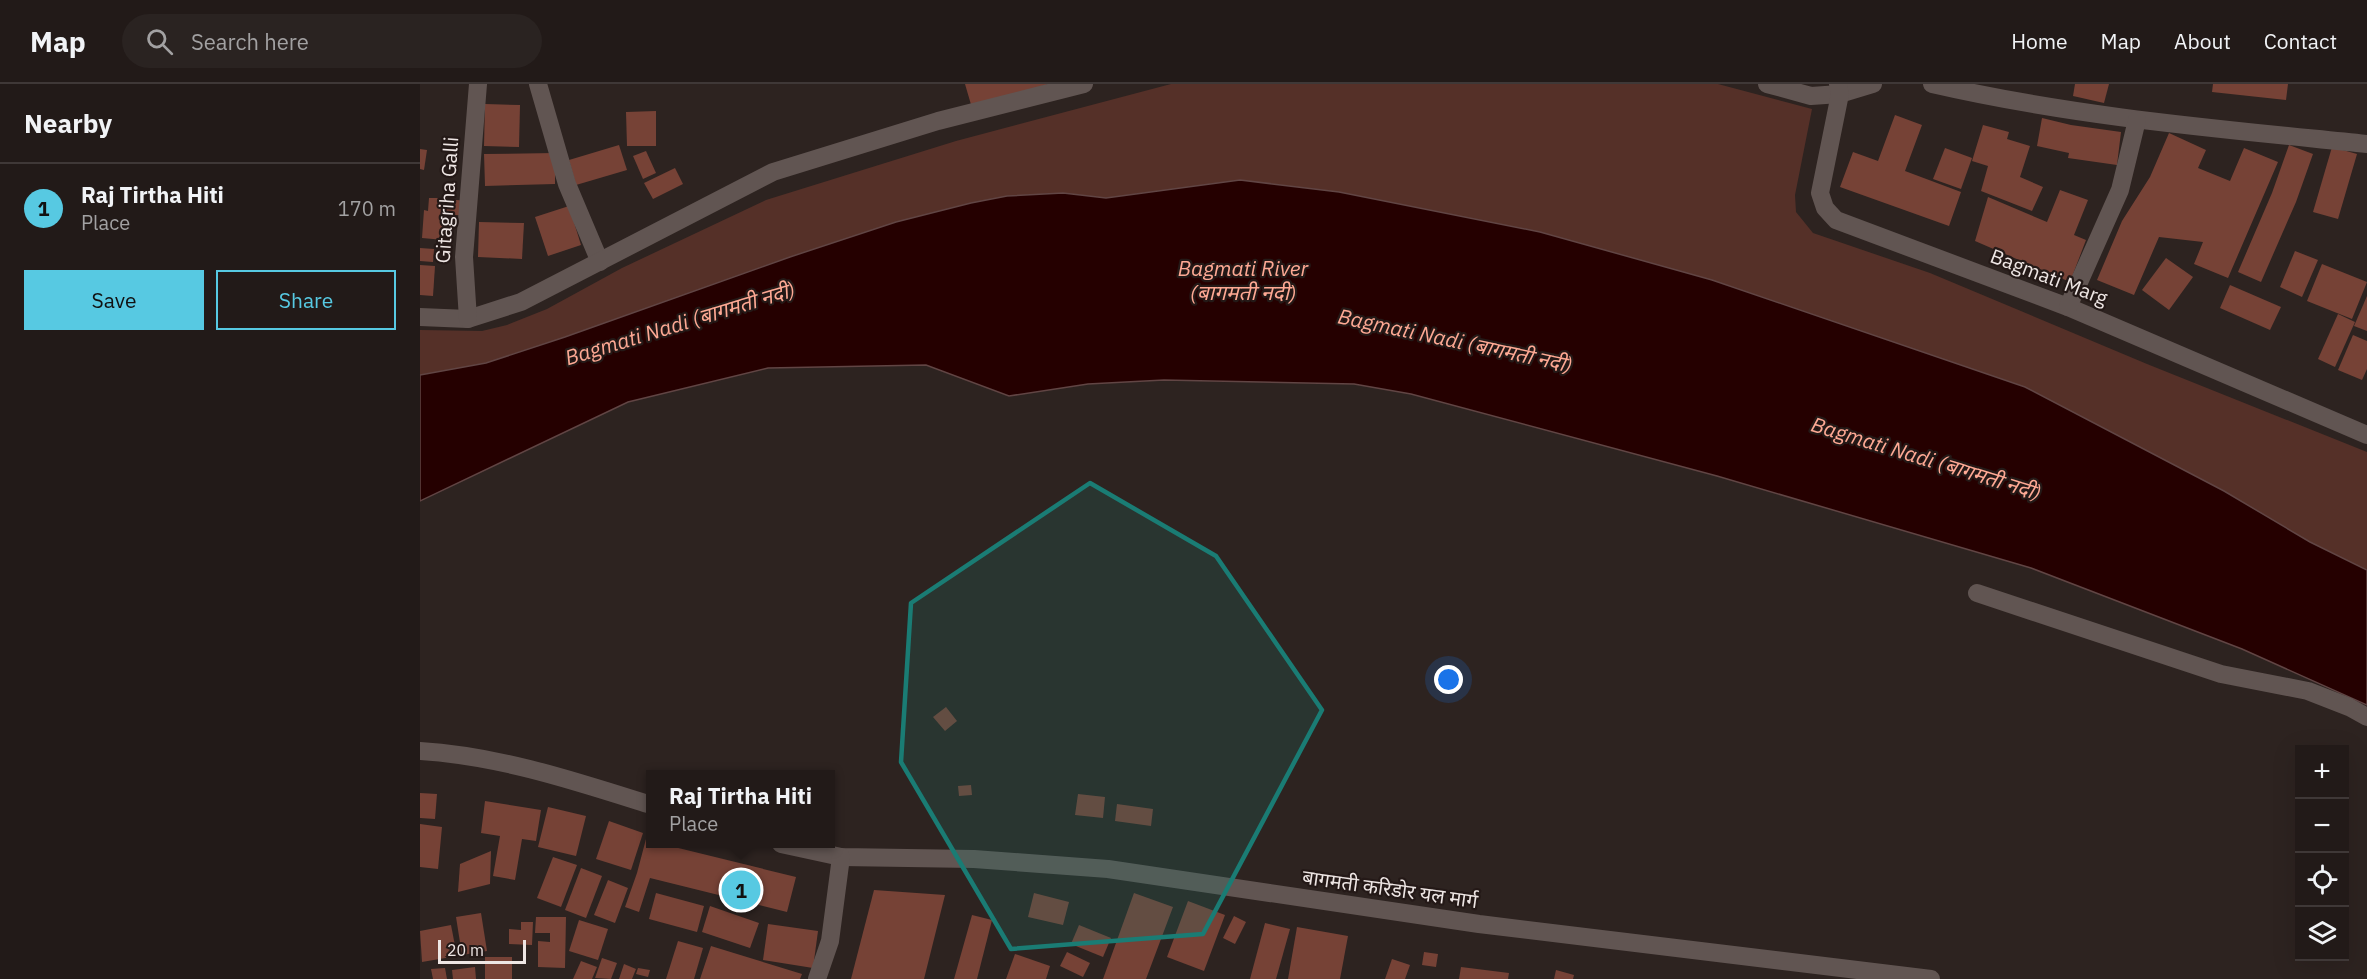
<!DOCTYPE html>
<html lang="en">
<head>
<meta charset="utf-8">
<style>
	:root { --surface:#221a18; --page:#2a2321; --text:#f1f3f6; --muted:#a2a1a2; --line:#3f3837; --accent:#57c9e2 }
	body { margin:0; font-family:"IBM Plex Sans","Noto Sans Devanagari",sans-serif; background:var(--page); color:var(--text) }
	.controls { position:absolute; right:18px; bottom:18px; display:grid; overflow:hidden; border-radius:0px; box-shadow:0 6px 24px #0002 }
	.controls button { width:54px; height:54px; display:grid; place-items:center; padding:0; border:0; border-bottom:2px solid var(--line); background:var(--surface); color:var(--text); font:30px sans-serif }
	.scale { position:absolute; left:18px; bottom:15px; width:88px; box-sizing:border-box; padding-left:6px; border:3px solid #eee6e4; border-top:0; font-size:16px; line-height:21px; white-space:nowrap; color:#eee6e4; -webkit-text-stroke:4px #241917; paint-order:stroke }
	.you { position:absolute; left:1029px; top:596px; width:21px; height:21px; margin:-15px; border:4px solid #fff; border-radius:50%; background:#1a73e8; box-shadow:0 0 0 9px #1a73e833 }
	.badge { display:grid; place-items:center; width:39px; height:39px; border-radius:50%; background:var(--accent); color:#111; font-size:20px; font-weight:700 }
	.pin { position:absolute; translate:-50% -50%; border:3px solid #fff; box-shadow:0 2px 6px #0006 }
	.popup { position:absolute; left:226px; top:686px; width:189px; height:78px; box-sizing:border-box; display:grid; place-content:center; border-radius:0px; background:var(--surface); filter:drop-shadow(0 2px 4px #0005); font-size:20px; white-space:nowrap; color:var(--muted) }
	.popup b { font-size:22px; color:var(--text) }
	.popup::after { content:''; position:absolute; left:50%; top:100%; margin-left:-12px; border:12px solid transparent; border-top-color:var(--surface) }
	.list { margin:0; padding:0; list-style:none }
	h2 { display:flex; justify-content:space-between; align-items:center; height:78px; margin:0; padding:0 24px; font-size:26px }
	h2 small { font-size:20px; font-weight:400; color:var(--muted) }
	.list li { display:grid; grid-template-columns:39px 1fr auto; gap:18px; align-items:center; box-sizing:border-box; height:90px; padding:0 24px; border-top:2px solid var(--line) }
	.list b { display:block; font-size:22px; white-space:nowrap }
	.list p { margin:0; font-size:20px; white-space:nowrap; color:var(--muted) }
	.list em { font-size:20px; font-style:normal; color:var(--muted) }
	.actions { display:flex; gap:12px; padding:18px 24px }
	.actions a { flex:1; padding:14px 0; border:2px solid var(--accent); border-radius:0px; text-align:center; font-size:21px; color:var(--accent) }
	.actions .main { background:var(--accent); color:#111 }
	.icon { flex:none; width:33px; height:33px; fill:none; stroke:currentColor; stroke-width:2; stroke-linecap:round; stroke-linejoin:round }
	.map { position:relative; flex:none; width:1947px; height:895px; overflow:hidden }
	header { display:flex; align-items:center; gap:36px; box-sizing:border-box; height:84px; padding:0 30px; background:var(--surface); border-bottom:2px solid var(--line) }
	header strong { font-size:28px }
	nav { display:flex; gap:33px; margin-inline-start:auto; font-size:21px }
	.search { width:420px; height:54px; background:var(--page); display:flex; align-items:center; gap:15px; box-sizing:border-box; padding:0 21px; border-radius:33px; color:var(--muted); font-size:22px }
	main { display:flex }
	aside { flex:1; background:var(--surface) }
	.map>svg:first-child { display:block }
	.green { fill:#553028 }
	.water { fill:#250000; stroke:#614544; stroke-width:1.5 }
	.building { fill:#764236 }
	.lines { fill:none; stroke-linecap:round; stroke-linejoin:round }
	.minor { stroke:#615552; stroke-width:18 }
	.marked { fill:#1a7c74; fill-opacity:0.2; stroke:#1a7c74; stroke-width:4.5; stroke-linejoin:round }
	.labels { text-anchor:middle; stroke-width:4.5; stroke-linejoin:round; paint-order:stroke }
	.street-label { font-size:20px; fill:#eee6e4; stroke:#241917 }
	.water-label { font-size:21px; font-style:italic; fill:#fea994; stroke:#241917 }
</style>
</head>
<body>
<header>
<strong>Map</strong>
<div class="search"><svg class="icon" aria-label="search" viewBox="0 0 24 24"><circle cx="10" cy="10" r="6"/><path d="M15 15l6 6"/></svg>Search here</div>
<nav><a>Home</a><a>Map</a><a>About</a><a>Contact</a></nav>
</header>
<main>
<aside>
<h2>Nearby<small></small></h2>
<ul class="list">
<li><span class="badge">1</span><div><b>Raj Tirtha Hiti</b><p>Place</p></div><em>170 m</em></li>
</ul>
<div class="actions"><a class="main">Save</a><a>Share</a></div>
</aside>
<div class="map">
<svg width="1947" height="895" viewBox="0 0 1947 895">
	<rect width="100%" height="100%" fill="#2d2320"/>
	<polygon class="green" points="751,0 1298,0 1392,25 1375,111 1376,128 1393,149 1510,189 1727,280 1947,368 1947,486 1890,458 1804,407 1605,303 1292,196 919,108 820,96 686,114 643,109 587,112 551,119 476,138 370,173 145,253 66,279 0,291 0,246 62,247 87,241 127,225 202,184 346,116 536,57"/>
	<polygon class="water" points="820,96 919,108 1120,148 1292,196 1605,303 1804,407 1890,458 1947,486 1947,621 1822,565 1611,484 1297,392 991,310 934,300 744,296 668,300 589,312 506,281 348,284 208,318 0,417 0,291 66,279 145,253 370,173 476,138 551,119 587,112 643,109 686,114"/>
	<g class="building">
		<polygon points="545,0 629,0 552,24"/>
		<polygon points="1655,0 1689,0 1684,19 1653,12"/>
		<polygon points="1793,0 1868,0 1866,16 1792,8"/>
		<polygon points="65,20 100,21 99,63 64,62"/>
		<polygon points="236,27 236,62 207,62 206,28"/>
		<polygon points="1475,31 1502,41 1485,87 1541,108 1529,142 1420,103 1433,68 1458,77"/>
		<polygon points="1622,34 1651,41 1701,48 1697,81 1648,74 1649,69 1617,62"/>
		<polygon points="1563,41 1589,48 1587,55 1610,62 1600,93 1623,103 1612,127 1561,107 1568,82 1552,77"/>
		<polygon points="1749,49 1786,66 1778,84 1810,97 1824,64 1858,78 1808,194 1774,180 1783,158 1739,153 1714,211 1677,196 1702,137 1730,93"/>
		<polygon points="199,61 207,86 156,101 149,76"/>
		<polygon points="1869,61 1893,70 1876,118 1841,198 1818,188 1852,109"/>
		<polygon points="1912,63 1937,70 1918,135 1893,128"/>
		<polygon points="1525,64 1552,74 1541,105 1513,95"/>
		<polygon points="0,65 7,66 4,86 0,85"/>
		<polygon points="226,67 236,89 223,95 213,72"/>
		<polygon points="135,69 135,100 65,102 64,70"/>
		<polygon points="255,84 263,100 233,115 224,99"/>
		<polygon points="1640,106 1668,116 1654,151 1666,156 1650,198 1555,157 1568,113 1627,138"/>
		<polygon points="9,114 22,114 21,130 26,131 24,156 2,154 4,126 8,127"/>
		<polygon points="25,115 48,117 47,132 24,130"/>
		<polygon points="149,122 161,161 128,172 115,133"/>
		<polygon points="59,138 104,139 102,175 58,173"/>
		<polygon points="0,164 14,165 13,178 0,177"/>
		<polygon points="1875,167 1898,176 1882,213 1860,203"/>
		<polygon points="1746,174 1773,193 1749,226 1722,206"/>
		<polygon points="1902,180 1947,198 1932,235 1887,217"/>
		<polygon points="0,181 15,182 13,212 0,211"/>
		<polygon points="1810,201 1861,223 1850,246 1800,224"/>
		<polygon points="1947,212 1947,247 1934,242"/>
		<polygon points="1918,230 1935,238 1915,283 1898,275"/>
		<polygon points="1933,251 1947,257 1947,285 1942,296 1918,286"/>
		<polygon points="526,623 537,637 525,647 513,633"/>
		<polygon points="551,701 552,711 539,712 538,702"/>
		<polygon points="0,709 17,710 15,735 0,734"/>
		<polygon points="658,710 685,713 683,734 655,731"/>
		<polygon points="65,717 121,726 116,757 102,755 95,796 73,792 80,752 61,749"/>
		<polygon points="697,720 733,725 731,742 695,737"/>
		<polygon points="128,723 166,732 156,772 118,763"/>
		<polygon points="189,737 223,749 211,786 176,775"/>
		<polygon points="0,740 22,743 18,785 0,783"/>
		<polygon points="226,755 231,757 231,760 242,760 376,793 367,828 230,794 219,828 205,823 217,789"/>
		<polygon points="71,767 70,800 38,808 40,780"/>
		<polygon points="133,773 157,781 141,823 117,814"/>
		<polygon points="161,784 182,792 166,834 145,826"/>
		<polygon points="188,796 208,804 195,839 174,831"/>
		<polygon points="454,806 525,811 504,895 431,895"/>
		<polygon points="236,809 284,822 277,848 229,835"/>
		<polygon points="614,809 649,818 643,841 608,833"/>
		<polygon points="714,809 753,823 726,895 683,895"/>
		<polygon points="768,817 805,831 784,887 747,873"/>
		<polygon points="290,822 339,839 330,864 282,848"/>
		<polygon points="61,829 67,867 42,871 36,833"/>
		<polygon points="552,831 572,836 557,895 534,895"/>
		<polygon points="814,832 826,838 815,860 803,854"/>
		<polygon points="116,833 146,833 145,884 118,883 118,857 130,858 130,849 115,849"/>
		<polygon points="159,836 188,845 178,876 149,867"/>
		<polygon points="101,838 113,838 112,861 89,860 89,845 101,846"/>
		<polygon points="845,839 870,845 856,895 830,895"/>
		<polygon points="348,840 398,847 393,884 343,876"/>
		<polygon points="31,841 37,872 2,878 0,847"/>
		<polygon points="659,841 691,854 683,873 651,860"/>
		<polygon points="877,843 928,852 920,895 868,895"/>
		<polygon points="258,857 283,864 274,895 246,895"/>
		<polygon points="291,862 382,890 380,895 280,895"/>
		<polygon points="647,868 670,879 663,893 640,882"/>
		<polygon points="1004,868 1018,870 1016,883 1002,881"/>
		<polygon points="595,870 630,882 626,895 586,895"/>
		<rect x="65" y="873" width="27" height="22"/>
		<polygon points="182,874 197,879 191,895 175,894"/>
		<polygon points="972,875 990,881 985,895 965,895"/>
		<polygon points="161,877 177,883 172,895 153,895"/>
		<polygon points="204,880 216,885 212,895 199,895"/>
		<polygon points="55,883 56,895 33,895 32,886"/>
		<polygon points="1041,883 1089,889 1088,895 1039,895"/>
		<polygon points="25,884 27,895 13,895 11,885"/>
		<polygon points="218,884 230,886 228,893 216,890"/>
		<polygon points="1136,886 1154,891 1153,895 1134,895"/>
	</g>
	<g class="lines">
		<g class="minor">
			<polyline points="118,0 147,100 180,178"/>
			<polyline points="1347,0 1391,12 1420,10 1453,0"/>
			<polyline points="1418,0 1420,10 1400,109 1405,124 1416,136 1648,223 1947,351"/>
			<path d="M1512,0C1655,33 1801,45 1947,60"/>
			<polyline points="1648,223 1700,106 1717,36"/>
			<polyline points="0,233 48,235 101,218 353,88 518,37 664,0"/>
			<polyline points="48,235 44,173 58,0"/>
			<polyline points="1557,509 1801,590 1888,607 1929,623 1947,633"/>
			<path d="M0,667C80,672 155,697 231,721"/>
			<polyline points="361,760 421,773 554,775 688,785 1059,840 1511,895"/>
			<polyline points="397,895 410,857 421,773"/>
		</g>
	</g>
	<path class="marked" d="M670,399L796,472L902,626L783,850L591,865L481,678L491,519Z"/>
	<g class="labels">
		<g class="street-label">
			<text transform="translate(27 116) rotate(-86)" y="7">Gitagriha Galli</text>
			<text transform="translate(1629 193) rotate(21)" y="7">Bagmati Marg</text>
			<text transform="translate(970 805) rotate(8)" y="7">बागमती करिडोर यल मार्ग</text>
		</g>
		<g class="water-label">
			<text x="823" y="192">Bagmati River<tspan x="823" dy="24">(बागमती नदी)</tspan></text>
			<text transform="translate(260 240) rotate(-17)" y="7">Bagmati Nadi (बागमती नदी)</text>
			<text transform="translate(1035 257) rotate(12)" y="7">Bagmati Nadi (बागमती नदी)</text>
			<text transform="translate(1506 375) rotate(17)" y="7">Bagmati Nadi (बागमती नदी)</text>
		</g>
	</g>
</svg>
<div class="controls">
<button>+</button>
<button>−</button>
<button><svg class="icon" aria-label="locate" viewBox="0 0 24 24"><circle cx="12" cy="12" r="6"/><path d="M12 2v4M12 18v4M2 12h4M18 12h4"/></svg></button>
<button><svg class="icon" aria-label="layers" viewBox="0 0 24 24"><path d="M12 4l9 5-9 5-9-5zM3 14l9 5 9-5"/></svg></button>
</div>
<div class="scale">20 m</div>
<div class="you"></div>
<div class="pin badge" style="left:321px;top:806px">1</div>
<div class="popup"><b>Raj Tirtha Hiti</b>Place</div>
</div>
</main>
</body>
</html>
